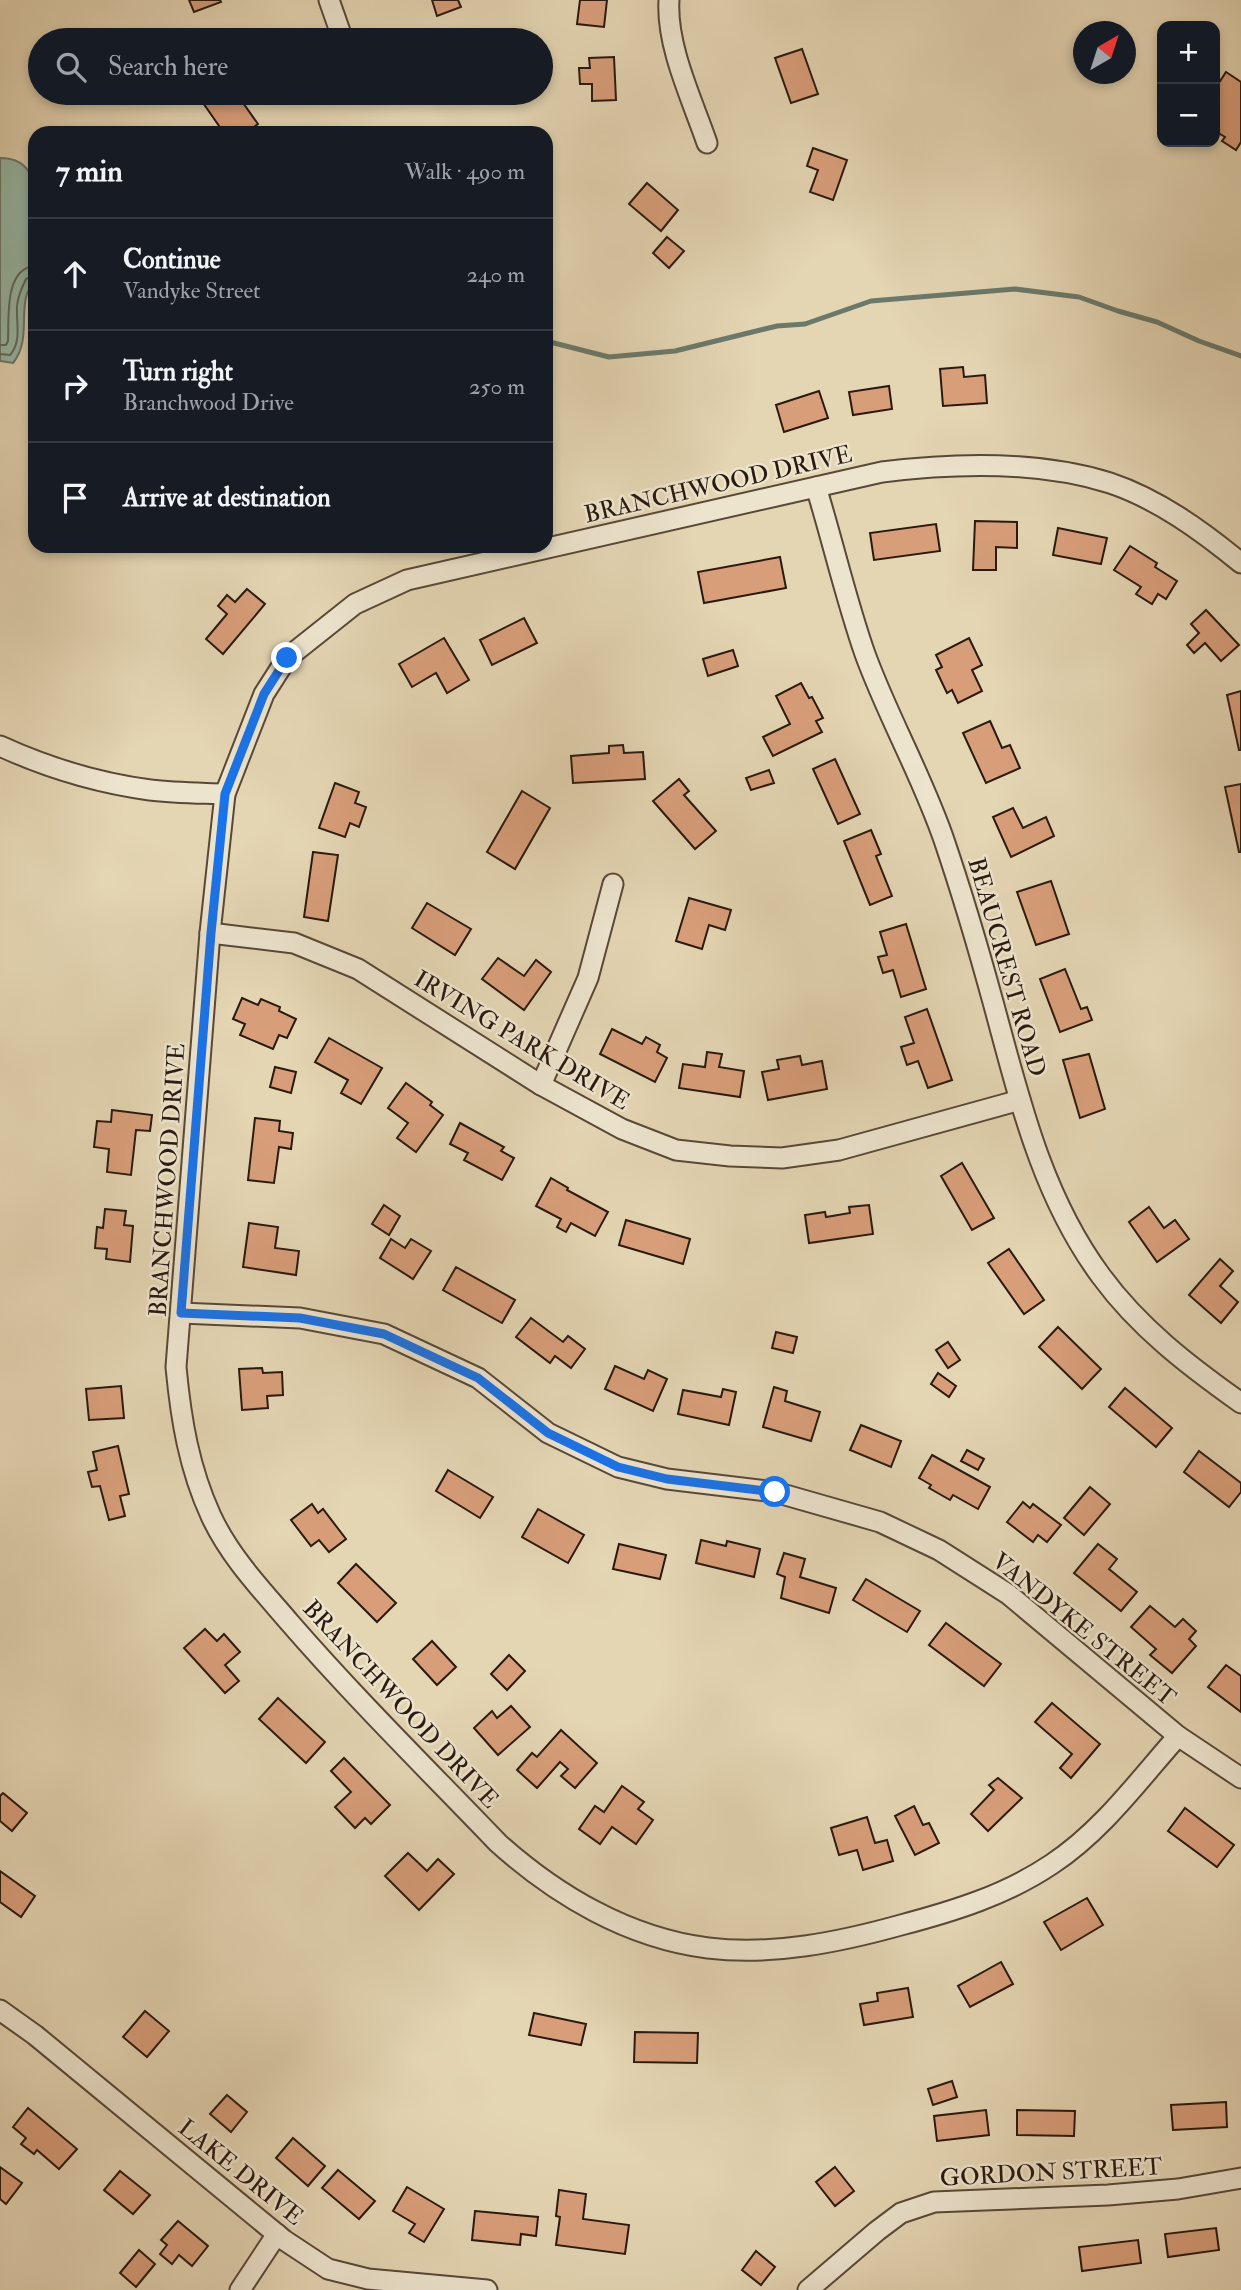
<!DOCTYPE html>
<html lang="en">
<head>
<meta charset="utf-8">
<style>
	:root { --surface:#171b24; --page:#20242c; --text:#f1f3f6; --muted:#9ea1a6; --line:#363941 }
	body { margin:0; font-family:"IM FELL Double Pica",serif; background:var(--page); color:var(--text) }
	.controls { position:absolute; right:21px; top:21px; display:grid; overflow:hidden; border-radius:14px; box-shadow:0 4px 10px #0003 }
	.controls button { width:63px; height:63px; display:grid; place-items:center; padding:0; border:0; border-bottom:2px solid var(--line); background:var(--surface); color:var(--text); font:35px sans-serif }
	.compass { position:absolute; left:1073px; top:21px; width:63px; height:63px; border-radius:50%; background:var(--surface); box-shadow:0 4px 10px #0003; rotate:39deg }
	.stop { position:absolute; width:21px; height:21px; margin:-16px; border:5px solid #1a73e8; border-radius:50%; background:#fff }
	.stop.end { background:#1a73e8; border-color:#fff; box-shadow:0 2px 7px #0008 }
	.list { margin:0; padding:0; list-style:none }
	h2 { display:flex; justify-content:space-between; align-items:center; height:91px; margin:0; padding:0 28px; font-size:30px }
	h2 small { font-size:23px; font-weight:400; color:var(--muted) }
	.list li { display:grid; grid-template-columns:46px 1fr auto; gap:21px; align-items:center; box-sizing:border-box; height:112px; padding:0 28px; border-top:2px solid var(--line) }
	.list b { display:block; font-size:26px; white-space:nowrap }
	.list p { margin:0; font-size:23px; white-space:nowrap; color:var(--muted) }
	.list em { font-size:23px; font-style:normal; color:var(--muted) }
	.icon { flex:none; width:38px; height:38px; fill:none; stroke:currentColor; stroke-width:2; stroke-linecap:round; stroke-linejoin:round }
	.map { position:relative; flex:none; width:1241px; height:2290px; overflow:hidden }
	.search { position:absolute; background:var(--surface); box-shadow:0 4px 10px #0003; left:28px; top:28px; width:525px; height:77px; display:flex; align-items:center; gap:18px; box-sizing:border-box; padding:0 24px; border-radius:38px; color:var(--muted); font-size:26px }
	.panel { position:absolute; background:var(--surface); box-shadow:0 4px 10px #0003; left:28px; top:126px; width:525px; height:427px; border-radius:21px }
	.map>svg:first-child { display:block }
	.water { fill:#96b9a8; stroke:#6b796b; stroke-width:2 }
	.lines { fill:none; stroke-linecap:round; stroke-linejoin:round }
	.shore { stroke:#60695c; stroke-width:2 }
	.stream { stroke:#6b796b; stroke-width:5 }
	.building { fill:#d89e7a; stroke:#2a190f; stroke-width:2 }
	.minor-casing { stroke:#584838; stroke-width:23 }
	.minor { stroke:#ede4ce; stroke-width:19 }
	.route { stroke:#1a73e8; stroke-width:9 }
	.labels { text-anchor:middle; stroke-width:5; stroke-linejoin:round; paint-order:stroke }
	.street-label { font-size:24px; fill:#2a190f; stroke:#ede4ce }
</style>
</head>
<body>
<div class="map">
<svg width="1241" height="2290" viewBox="0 0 1241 2290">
	<rect width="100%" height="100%" fill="#e4d5b3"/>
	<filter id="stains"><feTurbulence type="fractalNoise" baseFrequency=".00286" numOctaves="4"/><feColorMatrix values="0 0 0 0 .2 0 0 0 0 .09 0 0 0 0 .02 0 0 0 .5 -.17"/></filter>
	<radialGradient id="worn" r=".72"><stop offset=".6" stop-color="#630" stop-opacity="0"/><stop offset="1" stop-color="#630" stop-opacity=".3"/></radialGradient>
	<path class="water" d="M0,158C13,158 25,162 31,176C33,182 30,191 31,198C36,225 35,252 35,280C14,303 34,337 13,363L0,361Z"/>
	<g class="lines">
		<g class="shore">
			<path d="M0,345H6L8,341C9,319 4,268 35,266"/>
			<path d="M0,354L10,355C22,342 16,322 17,306C18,297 22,287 26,279L35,275"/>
		</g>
		<polyline class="stream" points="546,341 609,357 675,351 777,326 805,324 871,301 1015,289 1079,297 1118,311 1157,322 1199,341 1241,356"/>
	</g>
	<g class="building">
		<polygon points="189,0 220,0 221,2 194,12"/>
		<polygon points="432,0 458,0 461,7 437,16"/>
		<polygon points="580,0 607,0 604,27 577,24"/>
		<polygon points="802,49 818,94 791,103 775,58"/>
		<polygon points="614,57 616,100 592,101 592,84 580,84 579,68 590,68 589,58"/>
		<polygon points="1226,72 1241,82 1241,142 1236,150 1222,141 1225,137 1215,131 1215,89"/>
		<polygon points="211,93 228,93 231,97 236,93 258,124 245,133 224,133 201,100"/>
		<polygon points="813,148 847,160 833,200 810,192 818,170 807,166"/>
		<polygon points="647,183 678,210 661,231 629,204"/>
		<polygon points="667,237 684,251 669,268 653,253"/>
		<polygon points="963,367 964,377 985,375 987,403 943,406 940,369"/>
		<polygon points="889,386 892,409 853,415 849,392"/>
		<polygon points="819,391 828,418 784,432 776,405"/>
		<polygon points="975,521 1017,522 1017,548 996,547 996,570 973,570"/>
		<polygon points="936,524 940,551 874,560 870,533"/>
		<polygon points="1058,528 1107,538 1101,564 1053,555"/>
		<polygon points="1130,546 1157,563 1155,567 1177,581 1166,599 1158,594 1152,604 1136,594 1141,587 1114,570"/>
		<polygon points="780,557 786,588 704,603 698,572"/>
		<polygon points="247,589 265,604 223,654 206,639 227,614 218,606 227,595 235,602"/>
		<polygon points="1206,610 1239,645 1221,661 1205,643 1194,653 1187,645 1199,633 1191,624"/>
		<polygon points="524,618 537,643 492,665 480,640"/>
		<polygon points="444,638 469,680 447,693 436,673 412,687 399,664"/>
		<polygon points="969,638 982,665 972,670 982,691 958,703 952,690 947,693 936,670 942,667 936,655"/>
		<polygon points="733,650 738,666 708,676 703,659"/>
		<polygon points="801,683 809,698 812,697 823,718 816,721 822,732 773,756 763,737 790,724 776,696"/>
		<polygon points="1241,691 1241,750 1239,750 1227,695"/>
		<polygon points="990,721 1002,748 1010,745 1020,768 986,783 963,733"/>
		<polygon points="623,745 624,753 643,752 645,779 573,783 571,756 609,753 609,746"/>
		<polygon points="835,759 860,814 838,824 813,769"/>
		<polygon points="769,770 774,783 751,790 746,778"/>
		<polygon points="679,779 689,791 684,795 716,831 695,849 653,801"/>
		<polygon points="335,783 359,792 355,803 366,807 359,827 350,823 345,837 319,828"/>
		<polygon points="1241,784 1241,852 1239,852 1225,787"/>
		<polygon points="522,791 550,808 515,869 487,852"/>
		<polygon points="1013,808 1023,828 1046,817 1054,836 1011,857 993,817"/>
		<polygon points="871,830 881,854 876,856 892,896 870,905 844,841"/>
		<polygon points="313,852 338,855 328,921 304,917"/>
		<polygon points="1051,881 1069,934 1036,945 1017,892"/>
		<polygon points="689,898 731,910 725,930 709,925 702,949 676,941"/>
		<polygon points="427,903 471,929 455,955 412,928"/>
		<polygon points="906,924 926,989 901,997 893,970 883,973 878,957 887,955 880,932"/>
		<polygon points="498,958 524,976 536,960 551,972 524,1010 482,979"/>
		<polygon points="1065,969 1081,1009 1087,1007 1092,1020 1060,1032 1040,979"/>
		<polygon points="242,998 258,1005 261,999 280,1007 279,1011 296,1019 287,1038 279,1035 273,1049 240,1035 245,1024 233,1019"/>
		<polygon points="927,1009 952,1080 928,1088 918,1061 907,1065 901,1047 914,1043 905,1017"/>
		<polygon points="612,1029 642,1044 646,1037 660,1045 657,1052 667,1058 655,1082 600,1054"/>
		<polygon points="329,1038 382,1068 361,1104 341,1093 348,1080 315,1062"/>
		<polygon points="707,1052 722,1054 719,1067 744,1071 740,1097 679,1088 683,1064 705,1067"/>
		<polygon points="1089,1054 1105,1109 1080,1118 1063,1060"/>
		<polygon points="800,1056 802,1065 822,1061 827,1089 768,1100 762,1072 779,1069 777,1060"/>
		<polygon points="275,1067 296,1072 291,1093 270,1087"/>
		<polygon points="406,1083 432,1102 430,1105 443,1115 416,1152 397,1138 408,1123 388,1108"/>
		<polygon points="112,1110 152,1115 150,1131 136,1130 131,1175 107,1172 109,1149 94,1147 97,1121 111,1122"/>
		<polygon points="255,1118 280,1121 279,1131 293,1133 291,1149 279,1147 274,1183 248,1180"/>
		<polygon points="460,1123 504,1147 501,1151 514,1158 502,1180 464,1160 468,1153 450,1144"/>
		<polygon points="962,1163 994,1218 972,1230 941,1176"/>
		<polygon points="551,1178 568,1188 567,1190 608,1212 595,1236 571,1223 566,1232 557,1227 561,1219 536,1206"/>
		<polygon points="384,1205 400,1216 389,1235 372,1224"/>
		<polygon points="869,1205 873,1234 809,1243 805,1215 825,1212 826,1217 850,1213 849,1207"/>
		<polygon points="1149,1207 1164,1228 1175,1220 1189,1239 1157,1262 1129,1222"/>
		<polygon points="105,1209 126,1211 124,1225 133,1226 130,1262 106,1259 107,1249 95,1248 97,1227 103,1228"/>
		<polygon points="626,1220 690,1239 683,1264 619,1245"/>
		<polygon points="249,1223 278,1227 275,1248 299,1251 296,1275 243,1267"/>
		<polygon points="391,1239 405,1248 411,1239 431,1251 413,1279 380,1258"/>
		<polygon points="1009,1249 1044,1300 1024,1314 988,1263"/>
		<polygon points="1220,1259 1233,1271 1220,1286 1238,1302 1221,1323 1189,1295"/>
		<polygon points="456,1267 515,1300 502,1323 443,1290"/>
		<polygon points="531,1318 563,1342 568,1336 585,1349 571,1368 555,1356 550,1363 516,1337"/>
		<polygon points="1058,1327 1101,1369 1082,1389 1039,1347"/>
		<polygon points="776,1332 797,1337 793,1353 772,1348"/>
		<polygon points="948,1342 960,1360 948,1368 936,1350"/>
		<polygon points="615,1366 644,1379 648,1370 667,1379 653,1411 605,1389"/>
		<polygon points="262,1368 263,1373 282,1372 283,1395 267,1396 268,1408 242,1410 239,1369"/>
		<polygon points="938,1373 956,1386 949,1397 931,1384"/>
		<polygon points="121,1386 124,1418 89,1420 86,1389"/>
		<polygon points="774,1387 787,1391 785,1401 820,1412 811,1441 763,1427"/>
		<polygon points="1125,1388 1172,1428 1156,1447 1109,1407"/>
		<polygon points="723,1389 736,1392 729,1425 678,1414 683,1390 721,1397"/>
		<polygon points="861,1425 901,1441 891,1467 850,1450"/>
		<polygon points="118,1446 129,1494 120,1496 125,1516 109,1520 100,1486 92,1487 88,1472 97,1470 93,1452"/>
		<polygon points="967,1450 984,1459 978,1470 961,1461"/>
		<polygon points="1199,1451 1241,1483 1241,1492 1229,1507 1184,1472"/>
		<polygon points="932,1455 990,1487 978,1509 953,1495 950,1500 929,1488 931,1485 919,1478"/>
		<polygon points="448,1470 493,1497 480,1518 436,1491"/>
		<polygon points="1090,1487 1110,1504 1084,1535 1064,1518"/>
		<polygon points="1023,1502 1030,1508 1033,1504 1061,1525 1047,1542 1038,1535 1033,1542 1007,1522"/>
		<polygon points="312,1504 318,1513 323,1509 346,1539 329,1552 319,1540 311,1546 291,1520"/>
		<polygon points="538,1509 584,1535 568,1563 522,1537"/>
		<polygon points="701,1540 726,1546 727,1541 760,1549 754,1577 696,1563"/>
		<polygon points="619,1544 666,1555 660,1579 613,1569"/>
		<polygon points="1098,1544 1117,1559 1109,1569 1137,1592 1121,1611 1074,1573"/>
		<polygon points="784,1553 805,1559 800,1577 836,1588 829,1613 781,1598 785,1577 777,1574"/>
		<polygon points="356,1564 396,1603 377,1622 338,1583"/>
		<polygon points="866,1579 920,1611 907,1632 853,1600"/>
		<polygon points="1150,1606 1175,1627 1183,1619 1196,1631 1189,1639 1196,1646 1172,1673 1150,1655 1156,1649 1131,1627"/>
		<polygon points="946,1623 1001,1664 984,1686 929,1645"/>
		<polygon points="205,1629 217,1641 224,1634 240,1652 225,1665 239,1681 225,1693 184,1648"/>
		<polygon points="432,1641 456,1667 437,1685 413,1659"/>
		<polygon points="509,1655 525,1671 507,1690 491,1674"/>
		<polygon points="1226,1665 1241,1676 1241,1712 1208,1687"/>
		<polygon points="278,1698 325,1742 306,1763 259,1719"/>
		<polygon points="1052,1703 1100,1744 1071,1778 1060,1768 1072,1754 1035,1722"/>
		<polygon points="511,1706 530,1727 498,1755 474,1728 492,1711 497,1718"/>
		<polygon points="561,1730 597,1763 575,1788 561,1776 568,1769 560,1762 537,1788 517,1770 532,1753 537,1757"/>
		<polygon points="344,1758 390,1805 371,1824 365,1818 355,1828 335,1807 351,1792 331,1771"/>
		<polygon points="998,1778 1022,1798 988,1831 971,1814 994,1790 989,1785"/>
		<polygon points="622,1786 644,1802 638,1809 653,1820 636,1844 612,1827 600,1844 579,1829 595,1806 604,1812"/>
		<polygon points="3,1793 27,1813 12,1831 0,1821 0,1796"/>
		<polygon points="914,1806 923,1825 929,1823 939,1843 915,1855 895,1816"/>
		<polygon points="1185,1808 1234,1845 1217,1867 1168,1831"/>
		<polygon points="867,1817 875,1843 887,1840 893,1861 863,1870 857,1850 839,1855 831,1828"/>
		<polygon points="408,1853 427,1871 438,1859 454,1874 419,1910 385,1876"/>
		<polygon points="0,1871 35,1896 21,1917 0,1902"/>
		<polygon points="1087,1898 1103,1925 1061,1950 1044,1922"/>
		<polygon points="1001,1962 1013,1984 970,2007 958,1986"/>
		<polygon points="908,1988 913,2017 864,2025 860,2004 878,2001 877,1993"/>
		<polygon points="145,2011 169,2031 147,2057 123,2037"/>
		<polygon points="534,2013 586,2024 581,2045 529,2035"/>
		<polygon points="635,2032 698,2033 697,2063 634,2062"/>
		<polygon points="952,2081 957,2097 933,2105 928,2089"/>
		<polygon points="227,2095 247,2112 231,2132 210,2114"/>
		<polygon points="1226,2102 1227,2127 1173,2130 1171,2105"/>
		<polygon points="28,2108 77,2149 59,2169 37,2150 34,2154 21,2144 26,2138 13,2127"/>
		<polygon points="986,2110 989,2135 937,2141 934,2116"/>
		<polygon points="1017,2110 1075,2111 1074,2136 1017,2135"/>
		<polygon points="293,2138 325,2166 308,2186 276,2158"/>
		<polygon points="0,2167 22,2183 6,2204 0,2199"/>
		<polygon points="835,2167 854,2191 835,2206 816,2182"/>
		<polygon points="338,2170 375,2201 359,2219 322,2188"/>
		<polygon points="120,2171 150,2195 133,2214 104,2190"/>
		<polygon points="407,2187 444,2209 424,2242 409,2233 415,2224 393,2211"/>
		<polygon points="559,2190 586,2194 583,2219 629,2225 625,2254 556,2245 560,2217 556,2216"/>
		<polygon points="475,2211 538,2217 536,2236 521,2234 520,2245 472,2240"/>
		<polygon points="178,2221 208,2246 192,2266 179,2255 172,2264 160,2254 167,2245 161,2240"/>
		<polygon points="1216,2228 1219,2250 1168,2257 1165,2234"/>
		<polygon points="1138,2240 1141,2263 1082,2271 1079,2247"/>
		<polygon points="139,2250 155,2264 136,2287 120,2273"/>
		<polygon points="756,2251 775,2267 761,2285 742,2270"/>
	</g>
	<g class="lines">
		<defs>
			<g id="minor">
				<polyline points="329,0 343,40"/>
				<path d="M669,0C666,46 692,99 707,143"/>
				<path d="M816,487C833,542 846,600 865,654C888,717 922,776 944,840C962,893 978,947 993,1002C1019,1097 1041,1195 1101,1276C1139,1328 1189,1366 1241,1403"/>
				<path d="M0,746C48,768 98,783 150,790C175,793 200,793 225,794"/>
				<polyline points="210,933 294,943 358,969 541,1085 622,1129 676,1150 730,1156 782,1158 839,1150 1020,1100"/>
				<polyline points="541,1085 588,978 613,884"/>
				<polyline points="181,1313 300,1318 384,1334 478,1378 548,1433 618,1467 667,1479 775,1492 880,1522 939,1550 1008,1594 1178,1736 1241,1778"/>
				<path d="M1178,1736C1139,1780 1102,1831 1052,1864C1006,1895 954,1911 901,1925C840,1942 772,1956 708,1948C628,1938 556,1895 498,1843C428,1770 356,1699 290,1623C261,1589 230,1557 211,1516C189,1468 181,1420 176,1367L210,933L225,794L264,694L287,658L355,604L407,580L882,472C954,463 1040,461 1110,483C1158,499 1202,531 1241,563"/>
				<polyline points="0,2010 35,2035 284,2240 328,2269 368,2279 487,2290"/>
				<polyline points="240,2290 277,2234"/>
				<polyline points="808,2290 877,2231 901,2213 934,2202 1108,2195 1178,2189 1241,2178"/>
			</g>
		</defs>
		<use href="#minor" class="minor-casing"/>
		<use href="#minor" class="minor"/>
	</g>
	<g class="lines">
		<polyline class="route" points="287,658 264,694 225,794 211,933 181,1313 300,1318 384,1334 478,1378 548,1433 618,1467 667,1479 775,1492"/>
	</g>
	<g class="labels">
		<g class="street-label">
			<text transform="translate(718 484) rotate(-13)" y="8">BRANCHWOOD DRIVE</text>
			<text transform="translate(1007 967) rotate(74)" y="8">BEAUCREST ROAD</text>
			<text transform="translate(522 1040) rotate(31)" y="8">IRVING PARK DRIVE</text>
			<text transform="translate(167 1180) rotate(-86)" y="8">BRANCHWOOD DRIVE</text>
			<text transform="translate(1084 1629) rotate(39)" y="8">VANDYKE STREET</text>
			<text transform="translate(401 1704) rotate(47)" y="8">BRANCHWOOD DRIVE</text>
			<text transform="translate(241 2172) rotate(39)" y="8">LAKE DRIVE</text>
			<text transform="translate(1051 2172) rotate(-3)" y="8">GORDON STREET</text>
		</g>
	</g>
	<rect width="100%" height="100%" filter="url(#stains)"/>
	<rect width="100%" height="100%" fill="url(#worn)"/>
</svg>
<div class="controls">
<button>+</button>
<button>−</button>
</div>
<svg class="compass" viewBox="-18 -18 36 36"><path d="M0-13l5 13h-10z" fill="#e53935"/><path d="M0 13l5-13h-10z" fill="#9ea1a6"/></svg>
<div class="stop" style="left:775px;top:1492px"></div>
<div class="stop end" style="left:287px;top:658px"></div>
<div class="search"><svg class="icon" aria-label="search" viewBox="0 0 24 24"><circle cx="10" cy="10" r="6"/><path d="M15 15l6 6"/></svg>Search here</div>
<section class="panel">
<h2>7 min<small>Walk · 490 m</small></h2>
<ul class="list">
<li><svg class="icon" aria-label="ahead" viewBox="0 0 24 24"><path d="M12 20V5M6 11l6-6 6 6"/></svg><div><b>Continue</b><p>Vandyke Street</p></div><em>240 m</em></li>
<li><svg class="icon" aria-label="right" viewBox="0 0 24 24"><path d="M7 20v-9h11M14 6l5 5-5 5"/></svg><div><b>Turn right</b><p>Branchwood Drive</p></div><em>250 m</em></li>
<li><svg class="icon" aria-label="arrive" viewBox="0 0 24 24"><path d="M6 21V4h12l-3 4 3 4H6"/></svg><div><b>Arrive at destination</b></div></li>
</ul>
</section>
</div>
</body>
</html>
